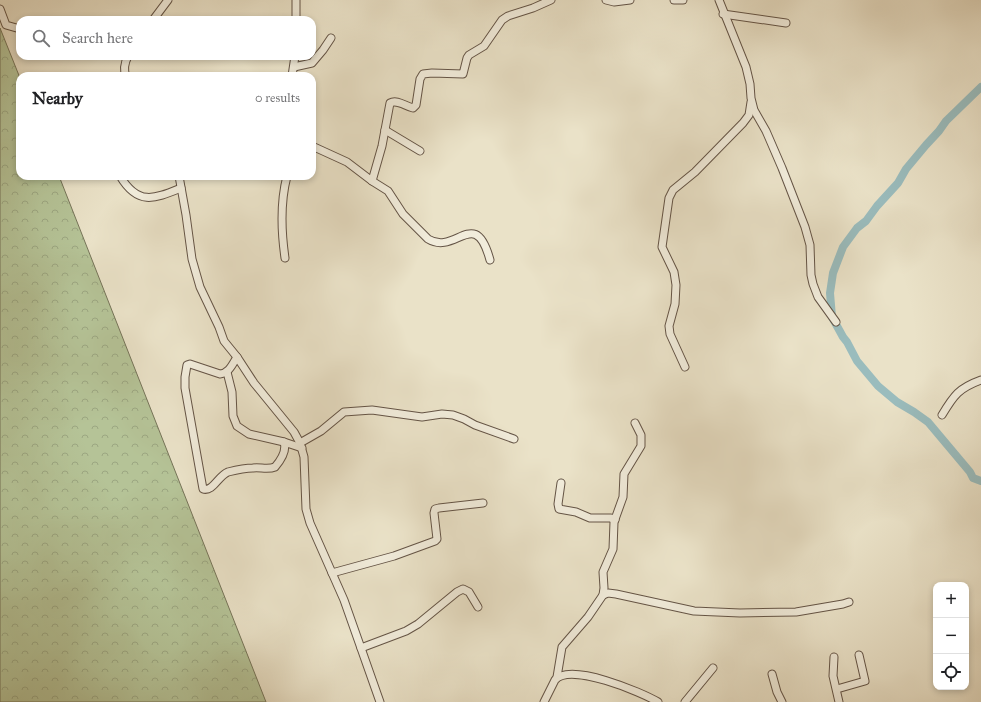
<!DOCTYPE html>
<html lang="en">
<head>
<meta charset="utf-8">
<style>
	:root { --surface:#fff; --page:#f6f6f6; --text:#202124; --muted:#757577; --line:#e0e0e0 }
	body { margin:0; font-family:"IM FELL Great Primer",serif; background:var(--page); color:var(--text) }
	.controls { position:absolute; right:12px; bottom:12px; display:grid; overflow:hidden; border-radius:8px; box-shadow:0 2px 6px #0003 }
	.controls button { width:36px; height:36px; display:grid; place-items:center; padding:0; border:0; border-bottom:1px solid var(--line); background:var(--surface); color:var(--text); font:20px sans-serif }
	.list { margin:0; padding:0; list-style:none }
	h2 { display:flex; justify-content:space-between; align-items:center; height:52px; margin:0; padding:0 16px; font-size:17px }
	h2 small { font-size:13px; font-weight:400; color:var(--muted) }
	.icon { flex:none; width:22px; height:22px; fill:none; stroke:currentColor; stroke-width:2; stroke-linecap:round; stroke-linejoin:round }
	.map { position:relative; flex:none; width:981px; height:702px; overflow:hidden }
	.search { position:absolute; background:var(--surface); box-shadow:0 2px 6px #0003; left:16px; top:16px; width:300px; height:44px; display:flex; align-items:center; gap:10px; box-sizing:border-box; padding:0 14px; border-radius:12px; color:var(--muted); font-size:15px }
	.panel { position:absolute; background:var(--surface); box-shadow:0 2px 6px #0003; left:16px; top:72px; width:300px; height:108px; border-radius:12px }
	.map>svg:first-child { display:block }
	.forest { fill:url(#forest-crowns); stroke:#767459 }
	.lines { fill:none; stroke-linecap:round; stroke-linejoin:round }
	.river { stroke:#9abcbd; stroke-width:8 }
	.minor-casing { stroke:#645446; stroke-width:9 }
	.minor { stroke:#f1ecdb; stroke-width:7 }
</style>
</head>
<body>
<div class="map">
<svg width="981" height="702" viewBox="0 0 981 702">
	<defs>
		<pattern id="forest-crowns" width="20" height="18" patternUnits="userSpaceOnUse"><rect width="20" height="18" fill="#b5c397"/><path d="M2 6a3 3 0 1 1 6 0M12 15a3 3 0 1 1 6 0" fill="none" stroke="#9ca782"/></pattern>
	</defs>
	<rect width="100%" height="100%" fill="#eae2c8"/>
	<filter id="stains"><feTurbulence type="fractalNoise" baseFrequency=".005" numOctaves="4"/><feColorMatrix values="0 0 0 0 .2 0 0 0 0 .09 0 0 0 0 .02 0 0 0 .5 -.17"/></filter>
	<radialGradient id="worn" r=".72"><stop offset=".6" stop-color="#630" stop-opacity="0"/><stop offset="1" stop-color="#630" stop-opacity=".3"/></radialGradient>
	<polygon class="forest" points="0,28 20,78 20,176 59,176 266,702 0,702"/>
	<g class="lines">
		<polyline class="river" points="981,87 946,121 939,131 926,145 906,169 898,183 877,206 866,221 857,228 843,247 833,273 830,293 832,317 843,337 847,342 857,361 878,386 897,402 914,412 928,422 970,472 973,478 981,481"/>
		<defs>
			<g id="minor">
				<polyline points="296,0 296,20"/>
				<polyline points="606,0 614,2 630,0"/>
				<polyline points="674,0 683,0"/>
				<polyline points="719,0 746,67 750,84 751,98 754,110 766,131 782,168 805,227 810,245 811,275 813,284 818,297 836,322"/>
				<polyline points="0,9 6,25 20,29"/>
				<polyline points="723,14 786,23"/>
				<polyline points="153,20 168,0"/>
				<polyline points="294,67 312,63 323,50 331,38"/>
				<path d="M126,76C123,69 125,62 128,56"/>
				<polyline points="292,76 295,56"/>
				<polyline points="385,130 420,151"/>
				<path d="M312,146L347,162L372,181L388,191L403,214L428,239C456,256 475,205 490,260"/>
				<path d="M120,176C138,206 154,199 181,188"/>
				<polyline points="179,176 186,215 192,259 200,287 219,327 224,341 237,357 254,383 294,432 300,443 304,457 306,509 310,523 344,600 380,702"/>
				<path d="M372,181L382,146L390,103C397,99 405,106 413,108L416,105L420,79L423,74L432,73L463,74L467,58L469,55L484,46L502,20L508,16L533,8L551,0"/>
				<path d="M285,258C281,230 280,203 287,176"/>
				<path d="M237,357C232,365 229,373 220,374L190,364L187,365L185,377V388L203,489C213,492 218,476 228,472C236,470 245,468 253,468C260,467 268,470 275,467C281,460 287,451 284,442"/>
				<polyline points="685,367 670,334 669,326 675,304 676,285 674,272 662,247 669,198 673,190 695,172 743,123 749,115 751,102"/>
				<polyline points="227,372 232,392 233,416 237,426 249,434 284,442 302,448"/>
				<path d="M942,415C954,395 959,388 981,380"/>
				<polyline points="300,443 321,431 344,412 372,410 422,417 442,414 453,415 464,419 475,425 514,439"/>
				<polyline points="561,483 558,504 559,509 576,512 590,518 611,518 615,520"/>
				<polyline points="332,573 394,556 435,541 437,539 434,513 435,509 439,508 483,503"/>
				<polyline points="603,595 608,593 616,594 694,611 740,613 796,612 843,604 849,602"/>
				<polyline points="361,648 406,631 418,624 457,592 463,589 469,592 478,607"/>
				<polyline points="834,657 833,676 839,702"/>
				<polyline points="772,674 777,692 782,702"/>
				<polyline points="557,677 562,647 588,617 603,595 604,588 603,572 613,549 614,522 623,497 624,474 641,446 641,435 635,423"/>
				<polyline points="837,689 865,681 859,655"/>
				<path d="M544,702L555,680C570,662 641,692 658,702"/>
				<polyline points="685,702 713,668"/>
			</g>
		</defs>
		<use href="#minor" class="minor-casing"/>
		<use href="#minor" class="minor"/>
	</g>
	<rect width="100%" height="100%" filter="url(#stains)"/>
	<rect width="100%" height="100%" fill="url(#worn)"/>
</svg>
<div class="controls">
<button>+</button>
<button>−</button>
<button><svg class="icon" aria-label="locate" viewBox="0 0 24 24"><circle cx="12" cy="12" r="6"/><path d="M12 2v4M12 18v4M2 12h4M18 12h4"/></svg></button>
</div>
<div class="search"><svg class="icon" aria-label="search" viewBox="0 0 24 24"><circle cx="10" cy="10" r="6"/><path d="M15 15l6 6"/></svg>Search here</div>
<section class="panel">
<h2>Nearby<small>0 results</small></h2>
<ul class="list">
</ul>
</section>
</div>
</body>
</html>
